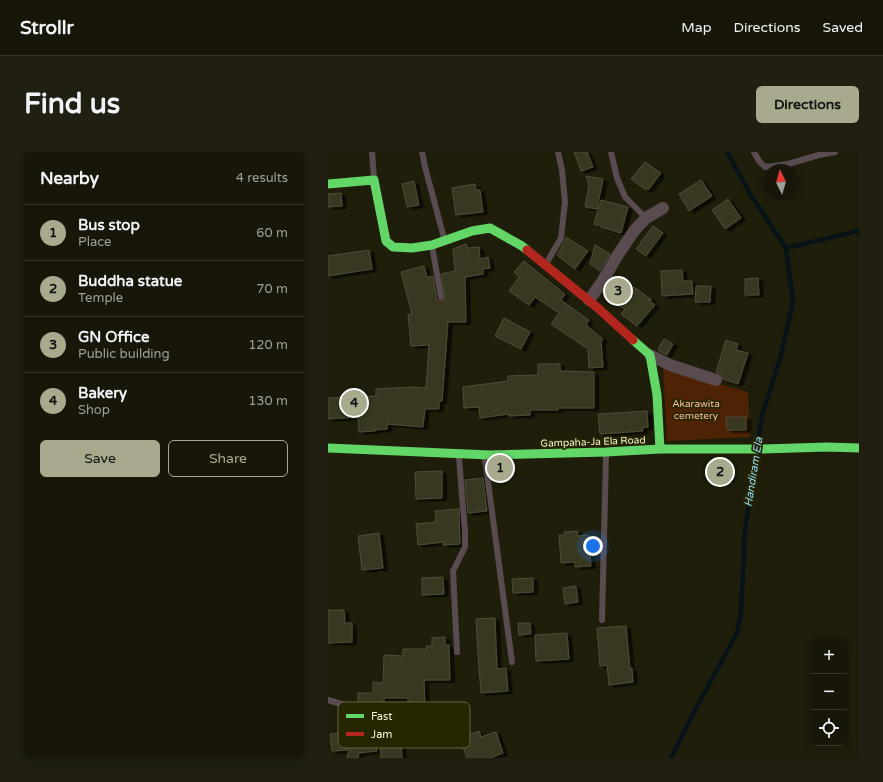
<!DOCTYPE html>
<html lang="en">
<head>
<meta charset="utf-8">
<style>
	:root { --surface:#171608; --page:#201f12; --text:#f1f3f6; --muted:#9e9f9c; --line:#363529; --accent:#a9aa8d }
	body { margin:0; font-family:"Varela Round",sans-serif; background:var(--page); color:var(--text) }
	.controls { position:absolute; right:12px; bottom:12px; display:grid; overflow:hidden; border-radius:6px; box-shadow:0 2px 10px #0003 }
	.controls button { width:36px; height:36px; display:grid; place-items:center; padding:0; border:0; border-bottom:1px solid var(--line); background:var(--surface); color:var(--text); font:20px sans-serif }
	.compass { position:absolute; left:435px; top:12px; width:36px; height:36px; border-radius:50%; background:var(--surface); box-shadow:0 2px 10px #0003; rotate:355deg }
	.you { position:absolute; left:265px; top:394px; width:14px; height:14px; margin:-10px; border:3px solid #fff; border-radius:50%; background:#1a73e8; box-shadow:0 0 0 6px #1a73e833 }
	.badge { display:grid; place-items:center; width:26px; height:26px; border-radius:50%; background:var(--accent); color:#111; font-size:13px; font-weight:700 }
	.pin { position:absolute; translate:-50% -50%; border:2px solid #fff; box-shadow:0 1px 4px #0006 }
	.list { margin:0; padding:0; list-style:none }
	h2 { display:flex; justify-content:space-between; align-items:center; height:52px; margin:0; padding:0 16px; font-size:17px }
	h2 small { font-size:13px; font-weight:400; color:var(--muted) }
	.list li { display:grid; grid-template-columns:26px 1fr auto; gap:12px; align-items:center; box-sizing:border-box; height:56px; padding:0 16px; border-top:1px solid var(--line) }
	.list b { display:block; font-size:15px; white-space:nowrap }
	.list p { margin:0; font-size:13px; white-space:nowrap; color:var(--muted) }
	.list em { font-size:13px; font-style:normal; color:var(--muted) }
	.actions { display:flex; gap:8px; padding:12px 16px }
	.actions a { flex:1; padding:9px 0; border:1px solid var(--accent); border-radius:6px; text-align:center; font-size:14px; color:var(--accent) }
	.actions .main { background:var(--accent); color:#111 }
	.icon { flex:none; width:22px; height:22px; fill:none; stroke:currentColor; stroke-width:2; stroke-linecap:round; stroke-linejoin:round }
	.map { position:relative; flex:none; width:531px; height:606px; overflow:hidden; border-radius:6px }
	header { display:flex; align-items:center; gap:24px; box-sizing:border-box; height:56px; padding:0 20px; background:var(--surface); border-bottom:1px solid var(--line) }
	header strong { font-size:19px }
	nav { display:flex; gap:22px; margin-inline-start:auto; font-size:14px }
	.intro { display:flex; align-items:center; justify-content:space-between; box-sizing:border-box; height:96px; padding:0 24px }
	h1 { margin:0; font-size:28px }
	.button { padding:10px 18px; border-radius:6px; background:var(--accent); color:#111; font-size:14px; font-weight:700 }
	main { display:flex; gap:24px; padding:0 24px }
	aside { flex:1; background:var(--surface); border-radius:6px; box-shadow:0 2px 10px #0003 }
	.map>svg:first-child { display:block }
	.green { fill:#4d2303 }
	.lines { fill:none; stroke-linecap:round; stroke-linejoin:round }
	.stream { stroke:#071317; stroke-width:4.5 }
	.building { fill:#383723; stroke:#4e4d37; filter:url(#shadow) }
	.lane { stroke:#5a4b50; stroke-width:6 }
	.street { stroke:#5a4b50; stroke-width:12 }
	.fast { stroke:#63d668; stroke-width:9 }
	.jam { stroke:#b3261e; stroke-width:9 }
	.labels { text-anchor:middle; stroke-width:3.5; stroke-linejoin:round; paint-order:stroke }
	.park-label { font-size:10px; fill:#ffc09e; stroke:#272603 }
	.street-label { font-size:10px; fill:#f4f5d3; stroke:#272603 }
	.water-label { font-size:11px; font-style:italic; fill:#92dafc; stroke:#272603 }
	.key { fill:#272603; stroke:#646441; stroke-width:1 }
	.key-label { font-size:11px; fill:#f4f5d3 }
</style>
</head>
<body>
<header>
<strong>Strollr</strong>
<nav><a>Map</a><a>Directions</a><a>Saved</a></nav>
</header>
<div class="intro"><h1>Find us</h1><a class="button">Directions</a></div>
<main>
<aside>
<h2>Nearby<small>4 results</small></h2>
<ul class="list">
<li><span class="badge">1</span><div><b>Bus stop</b><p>Place</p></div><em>60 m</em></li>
<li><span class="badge">2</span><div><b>Buddha statue</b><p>Temple</p></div><em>70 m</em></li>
<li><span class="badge">3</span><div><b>GN Office</b><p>Public building</p></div><em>120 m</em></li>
<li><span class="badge">4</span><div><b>Bakery</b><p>Shop</p></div><em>130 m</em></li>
</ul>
<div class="actions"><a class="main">Save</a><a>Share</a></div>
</aside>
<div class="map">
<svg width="531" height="606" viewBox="0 0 531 606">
	<defs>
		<filter id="shadow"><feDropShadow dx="4.5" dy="2.5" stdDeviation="0" flood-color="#0009"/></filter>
	</defs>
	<rect width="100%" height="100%" fill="#1f1e0b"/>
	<polygon class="green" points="335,216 420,240 422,285 339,289"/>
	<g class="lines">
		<g class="stream">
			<polyline points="399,0 421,40 458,96"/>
			<polyline points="430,290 434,263 452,207 465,150 458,96 531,79"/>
			<polyline points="343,606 365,562 409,481 413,461 417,378 428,304"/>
		</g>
	</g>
	<g class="building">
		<polygon points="246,0 259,0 265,15 253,19"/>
		<polygon points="317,10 333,21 321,37 317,37 303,27"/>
		<polygon points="258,24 275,27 269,57 257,55 261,33"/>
		<polygon points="373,28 384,44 361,59 351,42"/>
		<polygon points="86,29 91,53 79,55 74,32"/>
		<polygon points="147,32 148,38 152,38 155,60 128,63 124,36"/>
		<polygon points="13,41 14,54 0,55 0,42"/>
		<polygon points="400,47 413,66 397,77 384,58"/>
		<polygon points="273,48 300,55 293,81 273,75 273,74 266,72"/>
		<polygon points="325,74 335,81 318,104 308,97"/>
		<polygon points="238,85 260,99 247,117 229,103 237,88"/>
		<polygon points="138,92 139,96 151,95 152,107 160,105 162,116 155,117 155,122 137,125 138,170 120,170 114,249 111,249 111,257 97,257 95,275 59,272 59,277 47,278 47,279 31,280 30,265 0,267 0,246 48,244 48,237 83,235 98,236 101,193 83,194 80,162 84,162 73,120 96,114 99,125 105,124 109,148 111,149 114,149 117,147 117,145 113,122 127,119 125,97"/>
		<polygon points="267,93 282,102 272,119 262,112"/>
		<polygon points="41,98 44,117 0,124 0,104"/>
		<polygon points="196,109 237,142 233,148 261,168 258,173 275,187 273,190 275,215 261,216 260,197 223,172 231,161 207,145 201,153 181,139 191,125 186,120"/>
		<polygon points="354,118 355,129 364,129 365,142 334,144 333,119"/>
		<polygon points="289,126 309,137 324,148 320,148 327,153 309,174 293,162 297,157 278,146"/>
		<polygon points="430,126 431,143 417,143 417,127"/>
		<polygon points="368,134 383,134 382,150 367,150"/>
		<polygon points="176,166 202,180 193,197 167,184"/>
		<polygon points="336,187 345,192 339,203 331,199 330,197"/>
		<polygon points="398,188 410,192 408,198 420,201 410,232 395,227 393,223 388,220"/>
		<polygon points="210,212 232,212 232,219 266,220 266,256 230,256 230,258 202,258 202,263 181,264 181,262 152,266 151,255 136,256 135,235 180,229 180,224 210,223"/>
		<polygon points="319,259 320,275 314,276 315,279 272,282 270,262"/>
		<polygon points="398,265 418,265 418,278 399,278"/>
		<polygon points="400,311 401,327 385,329 384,313"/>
		<polygon points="114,319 114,346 88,347 87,320"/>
		<polygon points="155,326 159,359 140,361 137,328"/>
		<polygon points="131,357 132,392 115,393 115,390 90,393 88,372 108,370 107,359"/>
		<polygon points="249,379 250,384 260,383 263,414 247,415 247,410 233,411 231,383 237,383 236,380"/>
		<polygon points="51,381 55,416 34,418 30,384"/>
		<polygon points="115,425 116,442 94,443 94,426"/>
		<polygon points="205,426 205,440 185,441 184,427"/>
		<polygon points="248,434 250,450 237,452 235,436"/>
		<polygon points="0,458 16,458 17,471 24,471 24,490 0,491"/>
		<polygon points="167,466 169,517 178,516 180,539 153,541 150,502 148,467"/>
		<polygon points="190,471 202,471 203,482 191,483"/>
		<polygon points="298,474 302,517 304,516 305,530 281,533 279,513 272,514 269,476"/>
		<polygon points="239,481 241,507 208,509 207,483"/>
		<polygon points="117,485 117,493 121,493 122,528 96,528 97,557 80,557 80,546 56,546 56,560 39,560 40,570 30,569 30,541 45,541 45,530 55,531 56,503 75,504 75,497 99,497 98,494 104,494 104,486"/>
		<polygon points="30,578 37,578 41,581 41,587 48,586 49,599 31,601 30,606 19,606 21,598 4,599 2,582 30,579"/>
		<polygon points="151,579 153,585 168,580 175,601 162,606 139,606 132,586"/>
		<polygon points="73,590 74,606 53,606 52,591"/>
	</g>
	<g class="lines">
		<g class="lane">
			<polyline points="44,0 46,27"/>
			<polyline points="94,0 97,15 116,86"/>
			<polyline points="283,0 289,26 297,45 318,66"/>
			<polyline points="426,0 431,9 437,15 460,12 491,3 507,0"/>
			<polyline points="104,94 113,145"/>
			<polyline points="218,112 233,86 237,50 234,18 230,0"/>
			<polyline points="157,307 184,510"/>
			<polyline points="274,468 278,304"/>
			<polyline points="129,500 125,419 137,395 137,380 131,306"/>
			<polyline points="0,548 17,553 22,557 22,566 26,573 39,574 43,577 57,582"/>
		</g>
		<g class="street">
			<polyline points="261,148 274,130 289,104 306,79 318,66 335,56"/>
			<polyline points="322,203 342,213 388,228"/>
		</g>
		<g class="fast">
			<polyline points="0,32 46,28 58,89 65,95 84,96 104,93 144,79 162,76 194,94 199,98"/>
			<polyline points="305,188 322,203 329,243 332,297"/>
			<polyline points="0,296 162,303 278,300 332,297 435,297 499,295 531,296"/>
		</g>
		<polyline class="jam" points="199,98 271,157 305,188"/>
	</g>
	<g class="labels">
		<g class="park-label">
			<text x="368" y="255">Akarawita<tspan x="368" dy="12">cemetery</tspan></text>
		</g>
		<g class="street-label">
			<text transform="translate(265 289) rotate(-2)" y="4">Gampaha-Ja Ela Road</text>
		</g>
		<g class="water-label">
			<text transform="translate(425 320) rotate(-81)" y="4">Handiram Ela</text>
		</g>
	</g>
	<rect x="10" y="550" width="132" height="46" rx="6" class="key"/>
	<rect x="18" y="562" width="18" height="4" fill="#63d668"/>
	<rect x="18" y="580" width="18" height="4" fill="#b3261e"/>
	<g class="key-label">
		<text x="43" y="568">Fast</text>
		<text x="43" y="586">Jam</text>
	</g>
</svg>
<div class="controls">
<button>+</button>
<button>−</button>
<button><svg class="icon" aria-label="locate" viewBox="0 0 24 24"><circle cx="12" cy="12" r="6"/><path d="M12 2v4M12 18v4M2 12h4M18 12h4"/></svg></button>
</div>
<svg class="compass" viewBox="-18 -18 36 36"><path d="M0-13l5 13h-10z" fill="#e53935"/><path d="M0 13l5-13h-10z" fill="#9e9f9c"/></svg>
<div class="you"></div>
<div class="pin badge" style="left:172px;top:316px">1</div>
<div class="pin badge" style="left:392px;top:320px">2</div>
<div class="pin badge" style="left:290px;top:139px">3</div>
<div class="pin badge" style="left:26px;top:251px">4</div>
</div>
</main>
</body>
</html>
